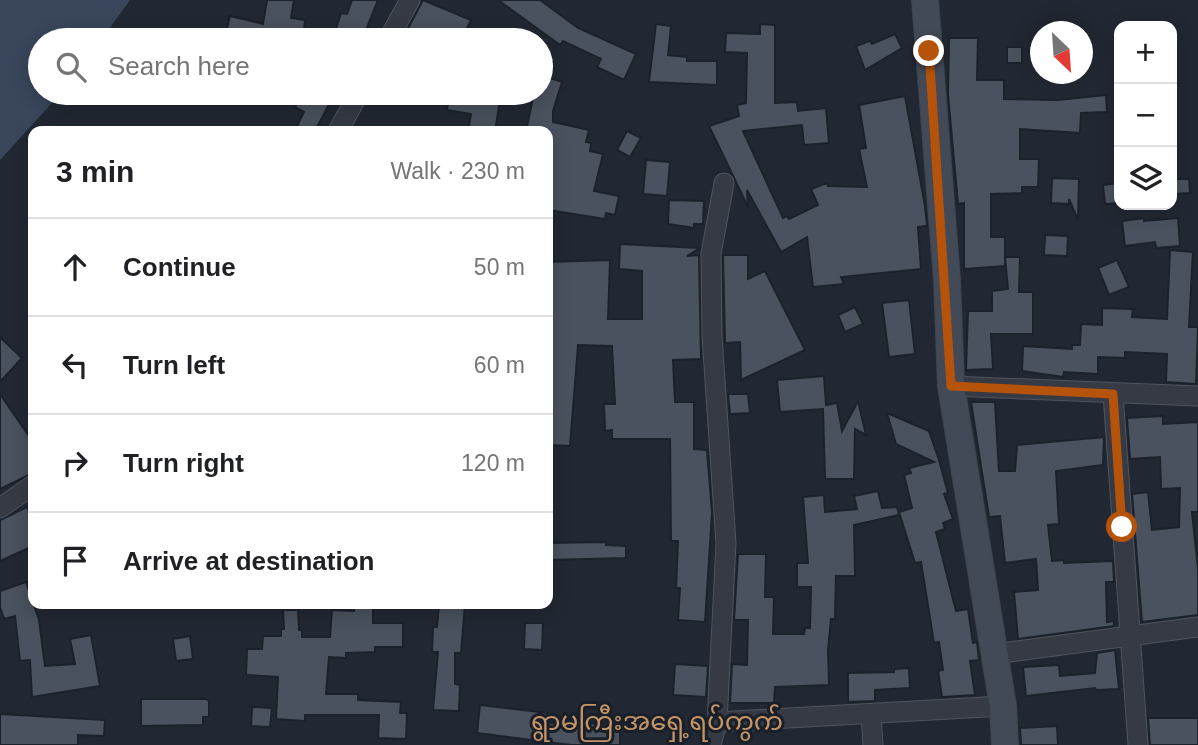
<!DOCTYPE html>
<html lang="en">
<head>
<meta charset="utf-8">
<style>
	:root { --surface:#fff; --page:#f2f2f2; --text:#202124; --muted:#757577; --line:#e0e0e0 }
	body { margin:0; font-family:Arial,"Noto Sans Myanmar",sans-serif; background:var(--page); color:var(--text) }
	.controls { position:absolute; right:21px; top:21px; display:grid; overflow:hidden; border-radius:14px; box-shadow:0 4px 18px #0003 }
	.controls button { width:63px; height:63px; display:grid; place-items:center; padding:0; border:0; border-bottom:2px solid var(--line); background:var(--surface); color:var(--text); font:35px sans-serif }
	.compass { position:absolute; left:1030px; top:21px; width:63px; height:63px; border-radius:50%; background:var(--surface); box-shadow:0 4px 18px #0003; rotate:155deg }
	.stop { position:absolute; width:21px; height:21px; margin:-16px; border:5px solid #b45309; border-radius:50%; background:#fff }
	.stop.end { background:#b45309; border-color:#fff; box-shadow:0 2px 7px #0008 }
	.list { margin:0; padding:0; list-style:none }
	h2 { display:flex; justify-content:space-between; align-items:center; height:91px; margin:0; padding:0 28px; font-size:30px }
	h2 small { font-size:23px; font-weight:400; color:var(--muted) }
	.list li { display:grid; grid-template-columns:46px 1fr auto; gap:21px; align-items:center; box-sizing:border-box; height:98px; padding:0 28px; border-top:2px solid var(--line) }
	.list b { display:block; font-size:26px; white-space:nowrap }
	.list em { font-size:23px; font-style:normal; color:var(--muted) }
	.icon { flex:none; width:38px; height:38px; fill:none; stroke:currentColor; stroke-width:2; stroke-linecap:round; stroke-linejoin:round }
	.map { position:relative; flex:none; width:1198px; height:745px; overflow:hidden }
	.search { position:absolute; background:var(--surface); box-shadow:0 4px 18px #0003; left:28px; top:28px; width:525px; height:77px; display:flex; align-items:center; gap:18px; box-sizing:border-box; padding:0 24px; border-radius:38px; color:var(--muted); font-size:26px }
	.panel { position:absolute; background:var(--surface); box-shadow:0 4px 18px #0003; left:28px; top:126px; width:525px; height:483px; border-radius:14px }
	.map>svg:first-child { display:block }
	.water { fill:#39465b }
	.building { fill:#4a525f; stroke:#1c222b; stroke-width:2 }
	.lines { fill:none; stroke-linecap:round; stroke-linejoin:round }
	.minor-casing { stroke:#4f555f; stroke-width:21 }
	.secondary-casing { stroke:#3e444e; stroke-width:28 }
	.minor { stroke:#353a44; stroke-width:19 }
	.secondary { stroke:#434a57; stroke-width:26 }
	.route { stroke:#b45309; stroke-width:9 }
	.labels { text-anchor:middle; stroke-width:6; stroke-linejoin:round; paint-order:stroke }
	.quarter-label { font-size:26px; fill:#c49467; stroke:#1a2029 }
</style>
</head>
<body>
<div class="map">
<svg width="1198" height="745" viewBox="0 0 1198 745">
	<rect width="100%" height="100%" fill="#222833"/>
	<polygon class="water" points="0,0 130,0 101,40 40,40 40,93 61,93 0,160"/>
	<g class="building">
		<polygon points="267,0 294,0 291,18 305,20 303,40 244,36 243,40 224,40 230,16 263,24"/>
		<polygon points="352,0 378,0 362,40 338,40 340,34 335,32 341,13 347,14"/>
		<polygon points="423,0 471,20 467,28 496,40 402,40"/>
		<polygon points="498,0 540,0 578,28 636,54 624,80 597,67 601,59 563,41 560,45"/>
		<polygon points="656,24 671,26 668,55 687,57 687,61 717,61 717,85 649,82"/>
		<polygon points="760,24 775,25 775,103 797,102 798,111 826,108 829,143 804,145 802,125 743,131 783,218 787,216 789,219 818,205 811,189 827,183 828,186 867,187 859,149 866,148 859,105 905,96 925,206 927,226 918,227 921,269 841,277 844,284 813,287 807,237 781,252 747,190 748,207 709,126 739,116 737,105 746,103 747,53 725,52 726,33 760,34"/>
		<polygon points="895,34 902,48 865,70 856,46 870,41 872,44"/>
		<polygon points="949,38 978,38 977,80 1004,80 1004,99 1058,100 1106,95 1107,112 1081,113 1080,133 1020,129 1020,159 1039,159 1038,187 1022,187 1022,193 991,194 991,237 1005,237 1005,266 964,269 964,203 958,204 948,94"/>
		<rect x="1007" y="47" width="15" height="16"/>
		<polygon points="541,75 562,82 553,111 553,122 589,130 586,142 591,143 590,151 603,154 594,191 619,196 615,215 606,213 605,219 548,210 548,131 526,131 534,93 541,93"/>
		<polygon points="303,93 335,93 315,131 297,126 304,112 295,107"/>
		<polygon points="450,93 471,93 471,96 500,101 495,131 468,131 471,114 447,110"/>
		<polygon points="627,131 641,138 630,157 617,150"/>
		<polygon points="646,160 670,162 667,196 643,194"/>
		<polygon points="1052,178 1079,179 1078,220 1069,199 1069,204 1051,203"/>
		<polygon points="1173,179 1189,179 1190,193 1174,194"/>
		<polygon points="1119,183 1119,203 1105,204 1103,185"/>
		<polygon points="669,200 704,201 703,224 694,224 694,228 668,224"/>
		<polygon points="1144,218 1144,221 1178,218 1180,246 1156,248 1155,242 1125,246 1122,221"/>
		<polygon points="1045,235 1068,236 1067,256 1044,255"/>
		<polygon points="620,244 700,248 687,256 699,255 701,359 673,360 675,402 694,402 694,449 707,450 712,513 705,622 678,620 680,588 676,588 678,541 671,541 670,439 612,439 612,430 605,431 604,404 615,404 612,346 578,345 570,446 548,445 548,262 610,260 608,319 642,319 642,271 619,269"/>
		<polygon points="1170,250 1193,252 1189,327 1198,327 1196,384 1166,382 1167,354 1125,352 1125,358 1098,357 1098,374 1064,372 1063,377 1022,371 1023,346 1072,349 1072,345 1080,345 1081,324 1102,325 1102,308 1133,309 1132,317 1167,319"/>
		<polygon points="723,255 748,255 748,279 765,271 805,350 741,380 740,342 725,343"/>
		<polygon points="1005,257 1020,257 1019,292 1033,292 1033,334 991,334 993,369 966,370 968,311 992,311 992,291 1008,289"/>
		<polygon points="1117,260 1129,287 1109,295 1098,268"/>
		<polygon points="909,300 915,354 889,357 882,303"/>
		<polygon points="855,307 863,324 845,332 838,315"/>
		<polygon points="0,337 22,358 0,382"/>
		<polygon points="824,376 826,405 837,403 842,431 858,401 866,435 855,429 854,479 825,479 823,409 780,412 777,380"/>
		<polygon points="0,394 33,442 33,473 0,489"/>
		<polygon points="728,394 748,394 750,413 730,414"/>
		<polygon points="971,402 995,402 999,471 1015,471 1017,445 1104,437 1103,465 1056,471 1059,524 1048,525 1052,561 1064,560 1064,563 1113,561 1114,582 1106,582 1107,622 1114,621 1114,626 1018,639 1014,592 1038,590 1036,559 1005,563 1000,516 989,517"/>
		<polygon points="887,413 929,431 939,460 948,493 944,494 953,519 943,523 945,529 936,532 956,611 968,609 973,643 977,642 979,660 970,661 975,695 942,697 938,671 943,670 939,642 934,643 921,562 915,563 899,512 912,508 904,475 911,473 909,468 934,462 896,444"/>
		<polygon points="1163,416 1163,424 1198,422 1198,512 1192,512 1198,569 1198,615 1142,622 1132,494 1148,492 1152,530 1179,527 1180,488 1161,489 1160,457 1130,459 1127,418"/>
		<polygon points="878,491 882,508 897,507 899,515 854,525 855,576 836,576 835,619 831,619 828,650 829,685 775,687 774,703 730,703 732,664 747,665 748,620 734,620 738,554 766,554 765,597 774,597 773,634 804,634 805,628 810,628 811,587 797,587 797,563 808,563 803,497 824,495 825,512 857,509 854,496"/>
		<polygon points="27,507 33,520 33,546 0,561 0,520"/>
		<polygon points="606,542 606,545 626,546 626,558 548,560 548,543"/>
		<polygon points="26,582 39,620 45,666 75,664 70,639 91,635 100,686 32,697 30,660 20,661 15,616 4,619 0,607 0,591"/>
		<polygon points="354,604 373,604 373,623 403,623 403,647 375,647 375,652 346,653 346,658 329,657 326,694 358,694 358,700 401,702 400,713 407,713 406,739 378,738 379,715 305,715 305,721 276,719 278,677 246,675 247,649 262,649 263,636 281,636 281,629 284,629 283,610 298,610 299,630 302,630 302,637 330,637 332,610 354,611"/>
		<polygon points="439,604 465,604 461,653 455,653 455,684 460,685 459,711 433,710 438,652 432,652 433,627 437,627"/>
		<polygon points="525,623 543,623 542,650 524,649"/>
		<polygon points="190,636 193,659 176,661 173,639"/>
		<polygon points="1115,650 1119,689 1096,690 1095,688 1026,696 1023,667 1059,665 1060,676 1095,673 1097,653"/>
		<polygon points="675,664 708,666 706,697 673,695"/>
		<polygon points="909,668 910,688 875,690 875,701 848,702 848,673 894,672 894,669"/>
		<polygon points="141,699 206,699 209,701 209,717 203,717 203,725 141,726"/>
		<polygon points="480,705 548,713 547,723 620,724 620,745 571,745 477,733"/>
		<polygon points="252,707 272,708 270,727 251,726"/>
		<polygon points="0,714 105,720 104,736 78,735 78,745 0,745"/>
		<polygon points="1148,718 1198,718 1198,745 1150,745"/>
		<polygon points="1057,726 1058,745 1021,745 1020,728"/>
	</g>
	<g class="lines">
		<defs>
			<g id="minor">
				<polyline points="388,40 410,0"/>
				<polyline points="338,131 359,93"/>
				<polyline points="951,386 1198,396"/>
				<polyline points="1113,394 1138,745"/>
				<polyline points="0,508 33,485"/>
				<polyline points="994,654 1198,627"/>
				<polyline points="871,715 873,745"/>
				<polyline points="717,722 726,543 712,336 711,254 724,183"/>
				<polyline points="711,745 717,722 1003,706"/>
			</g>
			<polyline id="secondary" points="925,0 947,280 951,386 1003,706 1005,745"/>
		</defs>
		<use href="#minor" class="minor-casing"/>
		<use href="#secondary" class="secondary-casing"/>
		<use href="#minor" class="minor"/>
		<use href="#secondary" class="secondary"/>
	</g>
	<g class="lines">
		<polyline class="route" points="929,51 951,386 1113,394 1122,527"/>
	</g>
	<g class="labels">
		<g class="quarter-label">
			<text x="657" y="730">ရွာမကြီးအရှေ့ရပ်ကွက်</text>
		</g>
	</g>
</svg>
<div class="controls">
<button>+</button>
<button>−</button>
<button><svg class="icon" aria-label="layers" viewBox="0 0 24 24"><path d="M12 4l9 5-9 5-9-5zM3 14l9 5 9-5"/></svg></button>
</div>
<svg class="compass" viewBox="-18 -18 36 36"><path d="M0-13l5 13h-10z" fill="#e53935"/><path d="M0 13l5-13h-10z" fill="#757577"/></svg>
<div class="stop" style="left:1122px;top:527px"></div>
<div class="stop end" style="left:929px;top:51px"></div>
<div class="search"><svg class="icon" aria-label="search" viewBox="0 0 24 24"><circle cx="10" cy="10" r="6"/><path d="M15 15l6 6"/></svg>Search here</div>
<section class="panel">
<h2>3 min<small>Walk · 230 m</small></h2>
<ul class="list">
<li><svg class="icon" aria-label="ahead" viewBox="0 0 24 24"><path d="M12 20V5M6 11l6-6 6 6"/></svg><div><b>Continue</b></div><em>50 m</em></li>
<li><svg class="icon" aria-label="left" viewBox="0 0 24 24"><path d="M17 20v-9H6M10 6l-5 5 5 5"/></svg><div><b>Turn left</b></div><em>60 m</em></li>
<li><svg class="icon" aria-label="right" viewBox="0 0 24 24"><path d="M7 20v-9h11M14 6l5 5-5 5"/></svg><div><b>Turn right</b></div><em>120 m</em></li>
<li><svg class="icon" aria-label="arrive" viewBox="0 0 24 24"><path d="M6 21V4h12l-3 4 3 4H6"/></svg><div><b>Arrive at destination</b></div></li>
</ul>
</section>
</div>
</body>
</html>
